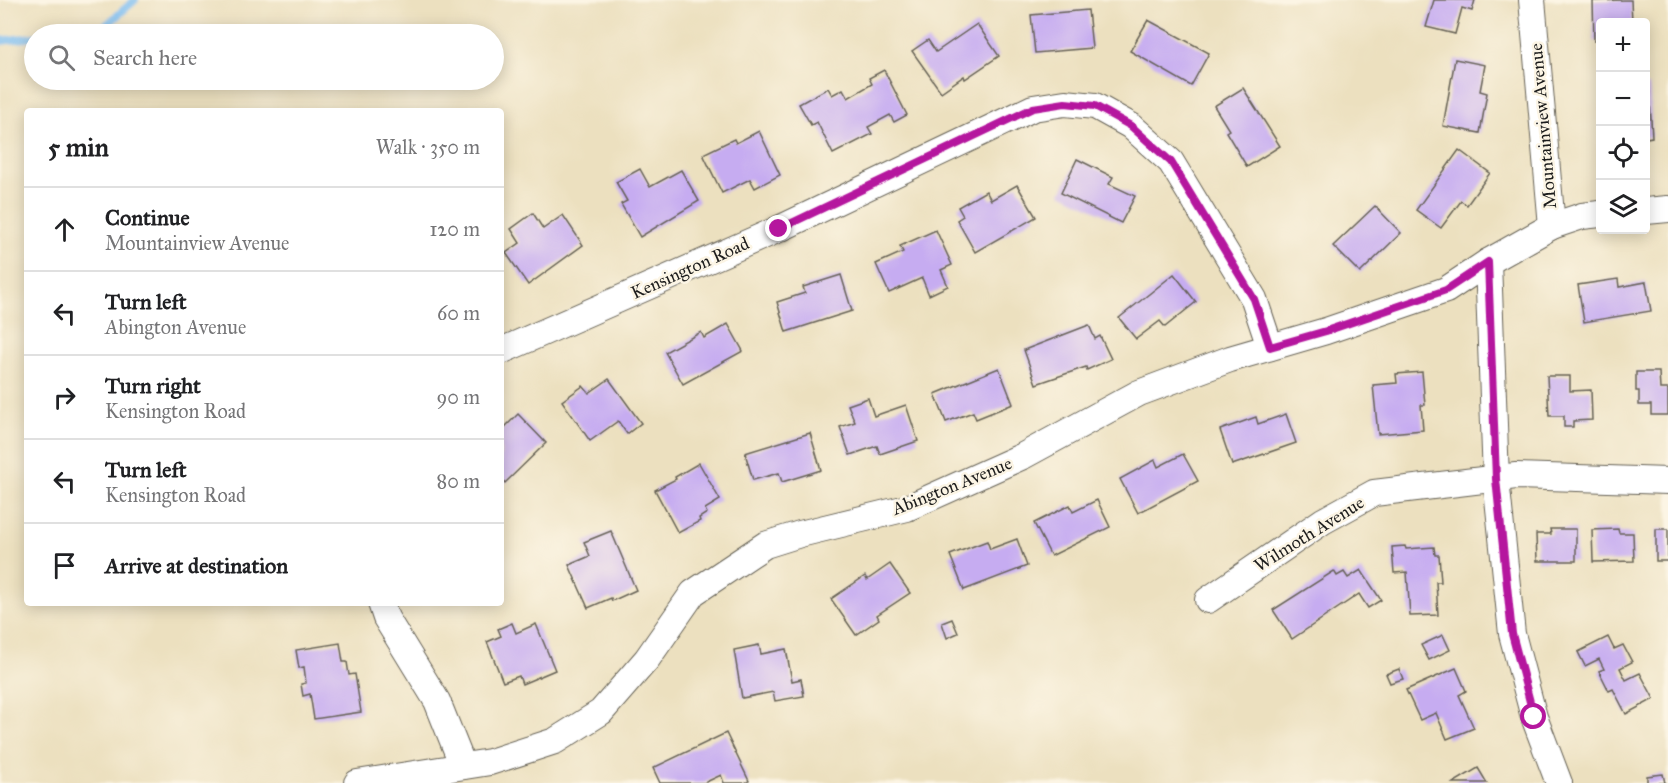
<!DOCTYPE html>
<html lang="en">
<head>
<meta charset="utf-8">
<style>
	:root { --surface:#fff; --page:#f6f6f6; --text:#202124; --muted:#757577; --line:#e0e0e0 }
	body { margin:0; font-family:"IM FELL Great Primer",serif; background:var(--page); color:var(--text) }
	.controls { position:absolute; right:18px; top:18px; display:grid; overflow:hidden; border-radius:6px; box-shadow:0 3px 15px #0003 }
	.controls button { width:54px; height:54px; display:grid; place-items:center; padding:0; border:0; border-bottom:2px solid var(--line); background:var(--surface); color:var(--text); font:30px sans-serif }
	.stop { position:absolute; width:18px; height:18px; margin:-14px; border:4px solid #b5179e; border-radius:50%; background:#fff }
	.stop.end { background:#b5179e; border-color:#fff; box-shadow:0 2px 6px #0008 }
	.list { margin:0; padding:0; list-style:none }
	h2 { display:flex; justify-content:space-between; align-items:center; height:78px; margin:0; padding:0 24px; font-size:26px }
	h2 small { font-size:20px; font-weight:400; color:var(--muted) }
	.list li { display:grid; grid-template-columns:39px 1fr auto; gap:18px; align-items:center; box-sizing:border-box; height:84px; padding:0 24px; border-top:2px solid var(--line) }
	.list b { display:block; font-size:22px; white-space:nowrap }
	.list p { margin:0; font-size:20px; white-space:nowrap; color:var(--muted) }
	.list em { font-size:20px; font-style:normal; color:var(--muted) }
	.icon { flex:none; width:33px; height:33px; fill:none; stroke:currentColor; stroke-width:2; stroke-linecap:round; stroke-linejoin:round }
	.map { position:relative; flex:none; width:1668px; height:783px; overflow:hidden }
	.search { position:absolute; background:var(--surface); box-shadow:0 3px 15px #0003; left:24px; top:24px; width:480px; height:66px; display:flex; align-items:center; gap:15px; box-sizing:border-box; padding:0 21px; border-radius:33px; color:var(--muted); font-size:22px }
	.panel { position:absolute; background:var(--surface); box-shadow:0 3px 15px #0003; left:24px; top:108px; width:480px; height:498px; border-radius:6px }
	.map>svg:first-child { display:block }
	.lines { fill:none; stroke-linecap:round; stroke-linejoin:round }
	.stream { stroke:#7dbef2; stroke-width:8 }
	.building { fill:#c6acf1 }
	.minor-casing { stroke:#656155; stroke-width:28 }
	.minor { stroke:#fff; stroke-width:26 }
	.route { stroke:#b5179e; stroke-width:8 }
	.labels { text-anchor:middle; stroke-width:5; stroke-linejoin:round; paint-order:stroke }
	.street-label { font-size:18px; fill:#1c1c1c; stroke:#fcf5e5 }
</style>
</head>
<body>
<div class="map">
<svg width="1668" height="783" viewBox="0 0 1668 783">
	<rect width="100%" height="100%" fill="#fcf5e5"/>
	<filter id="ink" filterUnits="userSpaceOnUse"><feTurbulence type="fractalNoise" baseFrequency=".0167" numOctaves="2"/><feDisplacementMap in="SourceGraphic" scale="12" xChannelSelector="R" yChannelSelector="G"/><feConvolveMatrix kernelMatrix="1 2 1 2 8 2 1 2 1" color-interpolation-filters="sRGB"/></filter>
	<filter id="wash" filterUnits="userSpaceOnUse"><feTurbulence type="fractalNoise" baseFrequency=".008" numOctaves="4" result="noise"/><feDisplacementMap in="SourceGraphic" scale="24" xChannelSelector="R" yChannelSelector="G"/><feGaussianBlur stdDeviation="1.35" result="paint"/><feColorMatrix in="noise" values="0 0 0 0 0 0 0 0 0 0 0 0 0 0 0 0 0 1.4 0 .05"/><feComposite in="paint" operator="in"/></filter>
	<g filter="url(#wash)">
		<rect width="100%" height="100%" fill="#ece0bf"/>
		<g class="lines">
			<g class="stream">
				<polyline points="50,34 103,28 135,0"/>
				<polyline points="0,41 34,37"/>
			</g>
		</g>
		<g id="blocks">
			<g class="building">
				<polygon points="1434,0 1475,0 1472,11 1462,8 1455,34 1426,27"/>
				<polygon points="1623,0 1631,0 1632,22 1600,22 1600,40 1594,41 1593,1"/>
				<polygon points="1088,10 1092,48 1035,53 1031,15"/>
				<polygon points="1148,20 1209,53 1191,86 1130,51"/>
				<polygon points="977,24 999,56 965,79 964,76 941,92 912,51 928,40 936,52"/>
				<polygon points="1455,59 1485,65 1480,91 1487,93 1480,133 1443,126"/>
				<polygon points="884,70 907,115 894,122 890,115 868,127 872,134 833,154 817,122 811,125 799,104 828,88 832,95 843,89 848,98 872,84 869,78"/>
				<polygon points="1646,86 1649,86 1652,137 1646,138"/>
				<polygon points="1243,88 1280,146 1247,167 1226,132 1229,130 1214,106"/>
				<polygon points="759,131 780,175 755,188 750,179 722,193 703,154 734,139 736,143"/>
				<polygon points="1459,150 1490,173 1467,205 1461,201 1441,228 1416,210"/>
				<polygon points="1077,159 1113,177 1109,184 1135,196 1121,223 1061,193"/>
				<polygon points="640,169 650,187 681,170 699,201 640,237 621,204 627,201 616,182"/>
				<polygon points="1017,185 1036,217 975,252 957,220 963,216 958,207 986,191 991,200"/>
				<polygon points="1375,206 1401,233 1360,273 1333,246"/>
				<polygon points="533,213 543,229 563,215 583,245 528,285 506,253 520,243 511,229"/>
				<polygon points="936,230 952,265 941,270 948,286 929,295 922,278 889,293 876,264 903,252 900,246"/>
				<polygon points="1174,274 1196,302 1165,327 1160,321 1136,339 1119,318"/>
				<polygon points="841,275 852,311 786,332 777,302 805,293 803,287"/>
				<polygon points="1618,279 1619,287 1646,282 1651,311 1584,322 1578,285"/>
				<polygon points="728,324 743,351 683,384 665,352 701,332 704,338"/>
				<polygon points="1089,325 1095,339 1100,336 1111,359 1087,370 1086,367 1036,384 1024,350"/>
				<polygon points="999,368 1013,404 976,419 973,412 946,422 935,394"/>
				<polygon points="1422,372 1425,405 1421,405 1423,430 1378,434 1373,385 1397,383 1396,374"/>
				<polygon points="1636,372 1659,372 1660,389 1668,389 1668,415 1651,415 1651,405 1639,405 1639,391 1636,391"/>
				<polygon points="1547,376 1570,376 1570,391 1591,390 1592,420 1573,421 1573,427 1564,427 1564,416 1549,416"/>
				<polygon points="609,379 641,423 627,434 618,421 590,441 562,401 583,386 589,393"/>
				<polygon points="868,398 874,416 906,405 918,441 880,454 877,446 850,455 840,427 855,422 848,405"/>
				<polygon points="518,414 546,443 505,483 501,478 501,431"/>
				<polygon points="1286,414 1296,443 1232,465 1220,430 1256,417 1258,424"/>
				<polygon points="810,433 821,470 782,482 779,473 753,480 745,453"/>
				<polygon points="1183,454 1198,481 1138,513 1120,479 1155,460 1158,467"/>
				<polygon points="699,463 720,500 705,509 707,513 699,518 700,521 678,533 655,490 676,479 675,477"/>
				<polygon points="1097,500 1110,527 1051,556 1034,523 1070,505 1073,512"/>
				<polygon points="1550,529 1576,529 1576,561 1537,561 1536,534 1551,534"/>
				<polygon points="1618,529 1619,533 1633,533 1634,561 1593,562 1592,530"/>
				<rect x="1656" y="529" width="12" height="32"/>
				<polygon points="611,531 636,590 612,601 611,598 588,608 569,565 590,556 584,542"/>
				<polygon points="1017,539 1027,566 964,590 950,555 987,541 990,549"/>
				<polygon points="1405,546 1406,549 1434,547 1435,555 1439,555 1441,582 1436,582 1438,615 1410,616 1407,572 1394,573 1392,547"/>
				<polygon points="890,564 910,593 877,615 879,619 856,635 831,599 865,576 867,580"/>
				<polygon points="1361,570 1381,600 1368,608 1359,594 1292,639 1273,610 1334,571 1337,576 1344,572 1348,578"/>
				<polygon points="952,619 958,633 947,638 942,623"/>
				<polygon points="512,623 516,633 536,624 555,670 522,684 519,676 503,682 487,642 501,636 498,629"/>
				<polygon points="1443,635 1450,650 1429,660 1421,645"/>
				<polygon points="1608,637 1614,649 1623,645 1632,662 1620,668 1626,680 1640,673 1654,699 1626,714 1613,689 1609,691 1599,671 1604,669 1599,659 1585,666 1578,652"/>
				<polygon points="340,643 343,662 347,662 349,675 355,674 361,712 314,719 310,694 303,696 301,684 306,683 304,667 299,668 296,650"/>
				<polygon points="759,645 761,654 786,649 792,681 801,679 804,696 775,701 773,692 742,698 734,650"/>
				<polygon points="1456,668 1466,691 1459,695 1474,728 1447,739 1436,713 1420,720 1406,690"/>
				<polygon points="1399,669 1403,679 1390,683 1386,674"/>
				<polygon points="726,733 749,781 745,783 724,783 721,775 704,783 660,783 653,768"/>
				<polygon points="1478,768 1487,783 1453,783"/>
				<polygon points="1663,774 1665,783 1647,783 1647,776"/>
			</g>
		</g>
	</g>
	<g filter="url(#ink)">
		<use href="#blocks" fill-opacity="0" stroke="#656155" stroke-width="1.5"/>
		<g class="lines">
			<defs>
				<g id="minor">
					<polyline points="1532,0 1552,226"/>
					<polyline points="1646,211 1668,209"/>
					<polyline points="1488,262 1496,479 1512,634 1534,717 1559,783"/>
					<polyline points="501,351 779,229 1033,108 1065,103 1095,106 1131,126 1171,162 1254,299 1270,347"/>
					<polyline points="1208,600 1323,521 1374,493 1516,476 1668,481"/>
					<polyline points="381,603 386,618 437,701 463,766"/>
					<polyline points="357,783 490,762 555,741 601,712 647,659 693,593 765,545 800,534 907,508 1023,456 1139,393 1230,359 1326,331 1446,290 1488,262 1552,226 1582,216 1600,214"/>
				</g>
			</defs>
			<use href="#minor" class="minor-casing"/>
			<use href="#minor" class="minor"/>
		</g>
	</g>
	<g class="lines" filter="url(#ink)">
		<polyline class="route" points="779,229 1033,108 1065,103 1095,106 1131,126 1171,162 1254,299 1270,347 1326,331 1446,290 1488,262 1496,479 1512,634 1534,717"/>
	</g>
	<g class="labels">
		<g class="street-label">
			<text transform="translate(1543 126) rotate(-95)" y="6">Mountainview Avenue</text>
			<text transform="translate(690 268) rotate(-24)" y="6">Kensington Road</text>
			<text transform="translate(952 486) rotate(-22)" y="6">Abington Avenue</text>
			<text transform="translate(1309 534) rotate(-32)" y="6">Wilmoth Avenue</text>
		</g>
	</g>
</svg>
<div class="controls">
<button>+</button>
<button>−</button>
<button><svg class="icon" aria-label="locate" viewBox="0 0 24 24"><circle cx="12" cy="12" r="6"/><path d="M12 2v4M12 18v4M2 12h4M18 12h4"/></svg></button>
<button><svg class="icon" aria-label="layers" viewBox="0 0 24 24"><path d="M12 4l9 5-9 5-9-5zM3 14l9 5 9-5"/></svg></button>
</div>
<div class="stop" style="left:1534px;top:717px"></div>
<div class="stop end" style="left:779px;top:229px"></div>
<div class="search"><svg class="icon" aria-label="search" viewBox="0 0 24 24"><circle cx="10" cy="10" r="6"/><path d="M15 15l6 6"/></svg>Search here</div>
<section class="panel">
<h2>5 min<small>Walk · 350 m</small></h2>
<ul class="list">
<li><svg class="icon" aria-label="ahead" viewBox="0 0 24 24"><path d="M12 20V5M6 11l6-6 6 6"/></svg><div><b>Continue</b><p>Mountainview Avenue</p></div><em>120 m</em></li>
<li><svg class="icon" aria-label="left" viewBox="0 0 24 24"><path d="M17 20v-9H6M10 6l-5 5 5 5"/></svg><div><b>Turn left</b><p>Abington Avenue</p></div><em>60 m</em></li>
<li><svg class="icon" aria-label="right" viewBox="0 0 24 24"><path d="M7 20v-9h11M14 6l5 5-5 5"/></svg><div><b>Turn right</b><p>Kensington Road</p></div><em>90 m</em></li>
<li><svg class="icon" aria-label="left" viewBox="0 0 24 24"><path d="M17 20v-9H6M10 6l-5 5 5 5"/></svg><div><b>Turn left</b><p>Kensington Road</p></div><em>80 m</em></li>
<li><svg class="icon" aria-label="arrive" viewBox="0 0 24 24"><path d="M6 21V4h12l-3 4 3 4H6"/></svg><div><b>Arrive at destination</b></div></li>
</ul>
</section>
</div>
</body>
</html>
